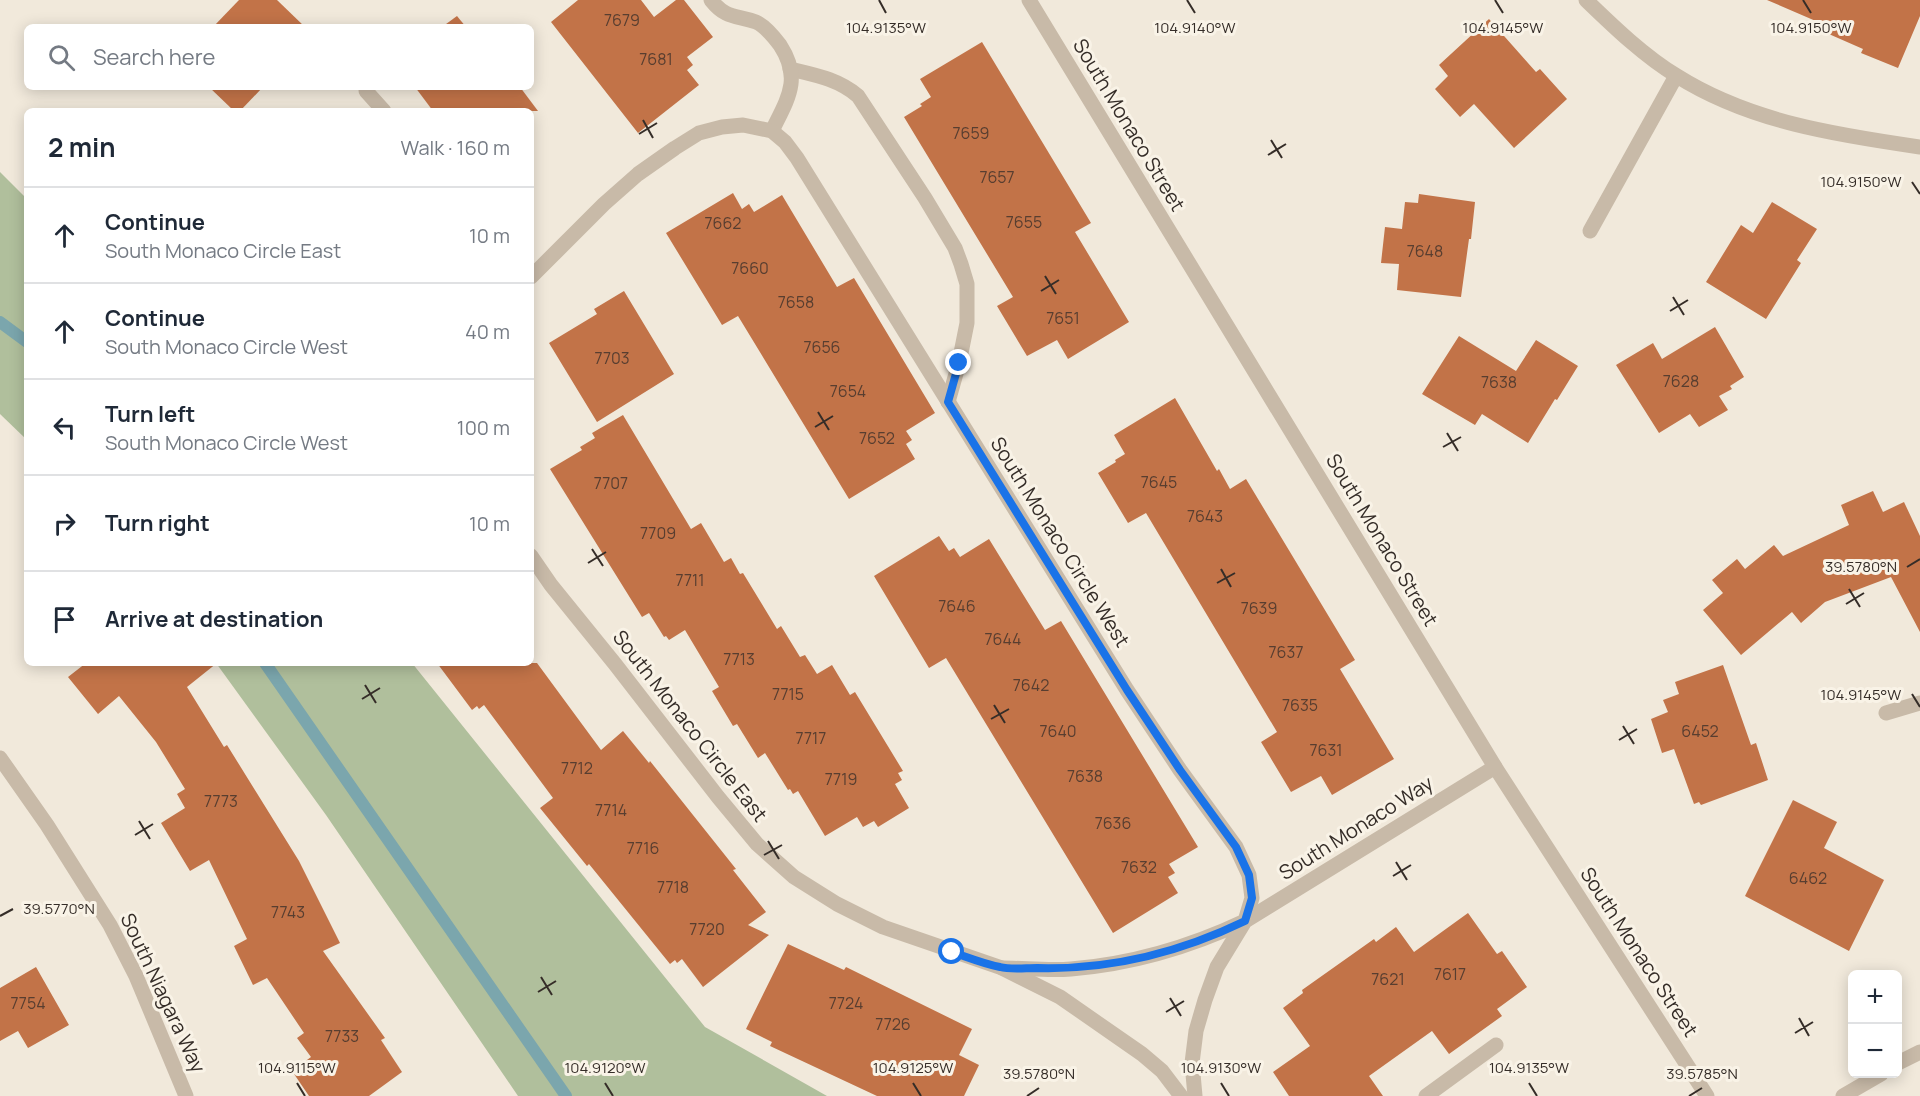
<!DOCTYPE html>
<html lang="en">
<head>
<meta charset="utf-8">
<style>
	:root { --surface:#fff; --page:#f2f2f3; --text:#1f2937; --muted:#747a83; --line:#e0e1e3 }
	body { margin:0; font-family:Manrope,sans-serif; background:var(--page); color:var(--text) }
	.controls { position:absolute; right:18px; bottom:18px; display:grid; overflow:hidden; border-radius:9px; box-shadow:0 3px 15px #0003 }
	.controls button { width:54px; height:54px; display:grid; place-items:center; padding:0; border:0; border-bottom:2px solid var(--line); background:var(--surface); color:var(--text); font:30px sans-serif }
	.stop { position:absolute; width:18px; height:18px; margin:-14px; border:4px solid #1a73e8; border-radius:50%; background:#fff }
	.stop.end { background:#1a73e8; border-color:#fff; box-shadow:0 2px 6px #0008 }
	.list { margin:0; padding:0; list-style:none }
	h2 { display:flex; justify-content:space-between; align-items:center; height:78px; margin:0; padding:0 24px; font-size:26px }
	h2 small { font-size:20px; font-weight:400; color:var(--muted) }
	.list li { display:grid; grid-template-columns:39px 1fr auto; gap:18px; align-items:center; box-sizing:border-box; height:96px; padding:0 24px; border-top:2px solid var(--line) }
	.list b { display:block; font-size:22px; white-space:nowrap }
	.list p { margin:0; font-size:20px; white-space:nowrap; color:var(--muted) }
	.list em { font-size:20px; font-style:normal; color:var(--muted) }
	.icon { flex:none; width:33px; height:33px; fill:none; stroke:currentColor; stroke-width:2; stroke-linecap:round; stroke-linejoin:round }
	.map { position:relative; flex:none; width:1920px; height:1096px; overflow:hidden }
	.search { position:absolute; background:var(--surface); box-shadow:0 3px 15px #0003; left:24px; top:24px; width:510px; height:66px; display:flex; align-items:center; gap:15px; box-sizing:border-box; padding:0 21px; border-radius:9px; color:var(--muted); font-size:22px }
	.panel { position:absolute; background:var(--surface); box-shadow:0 3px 15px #0003; left:24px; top:108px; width:510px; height:558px; border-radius:9px }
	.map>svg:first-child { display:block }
	.green { fill:#b0bf9c }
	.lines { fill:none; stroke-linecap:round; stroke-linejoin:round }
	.stream { stroke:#7ba6ad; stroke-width:12 }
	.building { fill:#c27348 }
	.service { stroke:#c8baa8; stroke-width:15 }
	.minor { stroke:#c8baa8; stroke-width:15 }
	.route { stroke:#1a73e8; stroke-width:8 }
	.ticks { fill:none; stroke:#352d28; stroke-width:2 }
	.labels { text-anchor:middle; stroke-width:6; stroke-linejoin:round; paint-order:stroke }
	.number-label { font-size:16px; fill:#583e30 }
	.street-label { font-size:20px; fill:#352d28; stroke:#f9f3e7 }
	.ticks-label { font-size:15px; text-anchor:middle; fill:#352d28; stroke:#f9f3e7; stroke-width:6; stroke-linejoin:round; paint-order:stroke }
</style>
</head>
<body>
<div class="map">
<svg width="1920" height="1096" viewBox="0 0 1920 1096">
	<rect width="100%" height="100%" fill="#f1e9db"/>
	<g class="green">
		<polygon points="0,172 27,199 27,440 0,414"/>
		<polygon points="216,663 412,663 705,1027 827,1096 518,1096 326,815"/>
	</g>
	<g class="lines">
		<g class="stream">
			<polyline points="0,322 27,342"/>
			<polyline points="265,663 566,1096"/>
		</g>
	</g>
	<g class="building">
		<polygon points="239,0 277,0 305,27 213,27"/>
		<polygon points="578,0 641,0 654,17 676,0 684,0 713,37 687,57 693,65 687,70 699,85 638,133 551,22"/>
		<polygon points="1767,0 1920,0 1920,16 1898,68 1861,53 1863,49 1822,31 1825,25"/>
		<polygon points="457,16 466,27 442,27"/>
		<polygon points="1489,19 1536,72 1540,69 1567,99 1514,148 1474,104 1460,117 1435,89 1448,76 1439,65"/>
		<polygon points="982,42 1091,223 1075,232 1129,322 1068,359 1057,340 1027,356 997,306 1013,297 904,117 922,106 920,104 931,97 920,79"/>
		<polygon points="209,87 263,87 240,111 234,111"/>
		<polygon points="415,87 520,87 538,111 433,111"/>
		<polygon points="733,193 742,209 749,204 754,212 782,195 837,287 854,278 935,413 906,431 912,440 906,444 915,459 849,499 738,316 722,325 666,233"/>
		<polygon points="1419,194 1475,202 1471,239 1469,239 1461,297 1397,290 1399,264 1381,263 1385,227 1402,229 1405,202 1418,203"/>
		<polygon points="1772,202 1817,229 1797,260 1801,263 1766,319 1706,282 1741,225 1753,233"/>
		<polygon points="624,291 674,374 597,422 549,343 597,314 594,309"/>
		<polygon points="1715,327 1744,377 1730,386 1732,389 1719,396 1728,410 1699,427 1690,414 1659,433 1616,365 1653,343 1662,359"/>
		<polygon points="1459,336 1516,371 1536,340 1578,366 1557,400 1555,399 1528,443 1482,414 1475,425 1422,394"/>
		<polygon points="1175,398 1217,471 1219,469 1230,489 1246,479 1355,660 1340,669 1394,759 1332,795 1321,776 1291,792 1261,742 1277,732 1146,513 1128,523 1098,473 1116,462 1115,460 1125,454 1114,435"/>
		<polygon points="623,415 691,529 701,523 724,562 731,558 740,574 743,573 777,629 781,626 800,657 805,655 817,674 832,665 850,695 855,692 903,771 898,773 902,780 895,784 909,808 878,827 874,821 863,827 857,817 825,836 798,791 793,794 790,789 788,790 765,753 758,758 737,724 733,726 712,691 719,687 685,630 669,640 666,636 664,637 649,613 642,617 550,469 582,450 580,447 595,438 592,433"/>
		<polygon points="1873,491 1883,512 1904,502 1920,536 1920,632 1891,577 1825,602 1801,623 1792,612 1741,655 1703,610 1723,593 1712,580 1737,559 1745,569 1774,545 1783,556 1849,525 1841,505"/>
		<polygon points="939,536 949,551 954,548 960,557 989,539 1045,630 1061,621 1198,847 1169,864 1175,873 1168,877 1178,893 1113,933 946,658 929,668 874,576"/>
		<polygon points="86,663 217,663 187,687 224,747 227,745 299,861 340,943 323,951 385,1038 381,1040 402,1072 369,1096 309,1096 292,1071 311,1057 297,1038 304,1033 267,978 253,985 234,946 247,939 209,860 190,871 161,823 185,808 177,794 185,789 156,742 119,696 98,714 68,677"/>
		<polygon points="437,663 537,663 601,750 623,731 649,763 650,761 736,869 733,870 766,912 748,925 769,935 703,987 682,959 677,963 675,960 670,964 589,864 587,866 540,808 553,798 484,705 479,709 477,706 472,710"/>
		<polygon points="1723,665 1751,745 1756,743 1768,780 1701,805 1699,802 1694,804 1674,749 1662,753 1651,719 1668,712 1663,700 1679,694 1675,682"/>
		<polygon points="1793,800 1837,822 1824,848 1884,880 1849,951 1745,896"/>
		<polygon points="1468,913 1497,954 1502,951 1527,987 1497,1009 1502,1016 1449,1054 1432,1031 1369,1076 1383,1096 1289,1096 1273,1072 1310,1046 1283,1008 1303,993 1302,990 1374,939 1376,942 1396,927 1414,952"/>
		<polygon points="788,944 844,970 846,967 972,1029 959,1055 979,1065 964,1096 877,1096 770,1046 772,1042 746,1029"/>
		<polygon points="36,967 69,1025 28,1048 18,1031 0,1041 0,988"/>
	</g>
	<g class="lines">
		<path class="service" d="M790,69C815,75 838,79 858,96L925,198L955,248L961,264L967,284V323L959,363L948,402"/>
		<g class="minor">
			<path d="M711,0C726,19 736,15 756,22C765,26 774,37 780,45C802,79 788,98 772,131"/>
			<polyline points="1029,0 1495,767 1707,1096"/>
			<path d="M1586,0C1614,27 1644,56 1677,76C1750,122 1837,135 1920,147"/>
			<polyline points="366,91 384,111"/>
			<polyline points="1590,231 1676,76"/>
			<path d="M531,277L604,204L638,174L675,148L699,133L722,127L743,125L772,131L785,142L797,158L1127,690L1180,770L1236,847L1249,875L1252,898L1245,921C1190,947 1132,964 1071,969C1048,971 1025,968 1002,968"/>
			<polyline points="531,556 551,585 615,664 718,797 757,844 794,877 837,904 883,927 1002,968 1060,997 1142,1054 1162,1071 1181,1096"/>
			<polyline points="1886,713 1920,703"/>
			<polyline points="0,758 47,825 110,925 136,976 186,1096"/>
			<polyline points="1898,1063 1920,1052"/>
			<polyline points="1195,1096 1192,1063 1196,1031 1205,1000 1217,967 1245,921 1495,767"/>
			<polyline points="1426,1096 1496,1045"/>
			<polyline points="1843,1096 1881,1074"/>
		</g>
	</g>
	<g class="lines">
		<path class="route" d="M952,952C967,957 984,964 1000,967C1011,970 1025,968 1037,968C1110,970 1179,953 1245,921L1252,898L1249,875L1236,847L1180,770L1127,690L948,402L959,363"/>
	</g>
	<path class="ticks" d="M879,0L886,13M1187,0L1195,13M1495,0L1503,13M1803,0L1811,13M643,120L653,138M639,134L657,123M1271,140L1282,158M1268,155L1286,144M1912,182L1920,194M1045,276L1056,294M1041,291L1059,280M1673,297L1684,315M1670,311L1688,300M818,412L829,430M815,427L833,416M1447,433L1458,451M1443,447L1461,437M592,549L603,566M588,563L606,552M1907,567L1920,559M1221,569L1231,587M1217,583L1235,573M1849,589L1860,607M1846,604L1864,593M365,685L376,703M1912,694L1920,707M362,699L380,688M994,705L1005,723M991,719L1009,709M1623,726L1634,744M1619,740L1637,729M139,821L150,839M135,835L153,824M768,841L779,859M764,855L782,845M1396,862L1407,880M1393,876L1411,865M0,916L13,909M541,977L552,995M538,992L556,981M1170,998L1181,1016M1166,1012L1184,1001M1799,1018L1809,1036M1795,1033L1813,1022M297,1083L305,1096M605,1083L613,1096M913,1083L921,1096M1221,1083L1229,1096M1529,1083L1537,1096M1027,1096L1039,1088M1689,1096L1702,1088"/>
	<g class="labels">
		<g class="number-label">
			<text x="622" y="26">7679</text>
			<text x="656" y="65">7681</text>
			<text x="971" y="139">7659</text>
			<text x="997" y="183">7657</text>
			<text x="1024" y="228">7655</text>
			<text x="723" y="229">7662</text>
			<text x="1425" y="257">7648</text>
			<text x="750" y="274">7660</text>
			<text x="796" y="308">7658</text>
			<text x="1063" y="324">7651</text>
			<text x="822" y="353">7656</text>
			<text x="612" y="364">7703</text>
			<text x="1681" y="387">7628</text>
			<text x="1499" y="388">7638</text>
			<text x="848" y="397">7654</text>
			<text x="877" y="444">7652</text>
			<text x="1159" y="488">7645</text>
			<text x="611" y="489">7707</text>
			<text x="1205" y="522">7643</text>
			<text x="658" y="539">7709</text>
			<text x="690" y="586">7711</text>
			<text x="957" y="612">7646</text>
			<text x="1259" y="614">7639</text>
			<text x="1003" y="645">7644</text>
			<text x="1286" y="658">7637</text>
			<text x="739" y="665">7713</text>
			<text x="1031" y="691">7642</text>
			<text x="788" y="700">7715</text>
			<text x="1300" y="711">7635</text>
			<text x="1058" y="737">7640</text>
			<text x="1700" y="737">6452</text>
			<text x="811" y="744">7717</text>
			<text x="1326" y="756">7631</text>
			<text x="577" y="774">7712</text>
			<text x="1085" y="782">7638</text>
			<text x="841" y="785">7719</text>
			<text x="221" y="807">7773</text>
			<text x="611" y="816">7714</text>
			<text x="1113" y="829">7636</text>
			<text x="643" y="854">7716</text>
			<text x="1139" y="873">7632</text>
			<text x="1808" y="884">6462</text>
			<text x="673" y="893">7718</text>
			<text x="288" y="918">7743</text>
			<text x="707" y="935">7720</text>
			<text x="1450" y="980">7617</text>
			<text x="1388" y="985">7621</text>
			<text x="28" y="1009">7754</text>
			<text x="846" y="1009">7724</text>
			<text x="893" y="1030">7726</text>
			<text x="342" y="1042">7733</text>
		</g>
		<g class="street-label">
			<text transform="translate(1129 125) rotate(59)" y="7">South Monaco Street</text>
			<text transform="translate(1382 540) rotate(59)" y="7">South Monaco Street</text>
			<text transform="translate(1060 542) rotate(58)" y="7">South Monaco Circle West</text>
			<text transform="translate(690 726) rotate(52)" y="7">South Monaco Circle East</text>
			<text transform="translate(1356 828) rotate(-32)" y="7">South Monaco Way</text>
			<text transform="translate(1639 952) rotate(57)" y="7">South Monaco Street</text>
			<text transform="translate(163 993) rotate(65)" y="7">South Niagara Way</text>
		</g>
	</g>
	<g class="ticks-label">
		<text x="886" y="33">104.9135°W</text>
		<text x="1195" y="33">104.9140°W</text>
		<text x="1503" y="33">104.9145°W</text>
		<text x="1811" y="33">104.9150°W</text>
		<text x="1861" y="187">104.9150°W</text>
		<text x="1861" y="572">39.5780°N</text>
		<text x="1861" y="700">104.9145°W</text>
		<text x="59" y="914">39.5770°N</text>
		<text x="297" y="1073">104.9115°W</text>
		<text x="605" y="1073">104.9120°W</text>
		<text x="913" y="1073">104.9125°W</text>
		<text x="1221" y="1073">104.9130°W</text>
		<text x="1529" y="1073">104.9135°W</text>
		<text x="1039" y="1079">39.5780°N</text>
		<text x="1702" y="1079">39.5785°N</text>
	</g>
</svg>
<div class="controls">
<button>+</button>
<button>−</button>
</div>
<div class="stop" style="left:952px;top:952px"></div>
<div class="stop end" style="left:959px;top:363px"></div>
<div class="search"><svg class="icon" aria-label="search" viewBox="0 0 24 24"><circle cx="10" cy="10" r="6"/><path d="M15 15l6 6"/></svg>Search here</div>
<section class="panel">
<h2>2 min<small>Walk · 160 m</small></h2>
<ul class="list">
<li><svg class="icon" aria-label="ahead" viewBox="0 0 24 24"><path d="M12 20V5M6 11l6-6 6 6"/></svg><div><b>Continue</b><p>South Monaco Circle East</p></div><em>10 m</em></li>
<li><svg class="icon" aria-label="ahead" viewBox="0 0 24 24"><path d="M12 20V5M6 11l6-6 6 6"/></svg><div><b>Continue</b><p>South Monaco Circle West</p></div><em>40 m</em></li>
<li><svg class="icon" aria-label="left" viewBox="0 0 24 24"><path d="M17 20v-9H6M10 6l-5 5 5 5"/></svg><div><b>Turn left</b><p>South Monaco Circle West</p></div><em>100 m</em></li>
<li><svg class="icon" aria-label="right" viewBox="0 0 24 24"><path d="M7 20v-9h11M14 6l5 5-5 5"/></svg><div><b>Turn right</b></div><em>10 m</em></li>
<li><svg class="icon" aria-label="arrive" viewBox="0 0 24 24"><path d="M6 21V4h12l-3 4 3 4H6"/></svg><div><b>Arrive at destination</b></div></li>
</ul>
</section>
</div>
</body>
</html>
